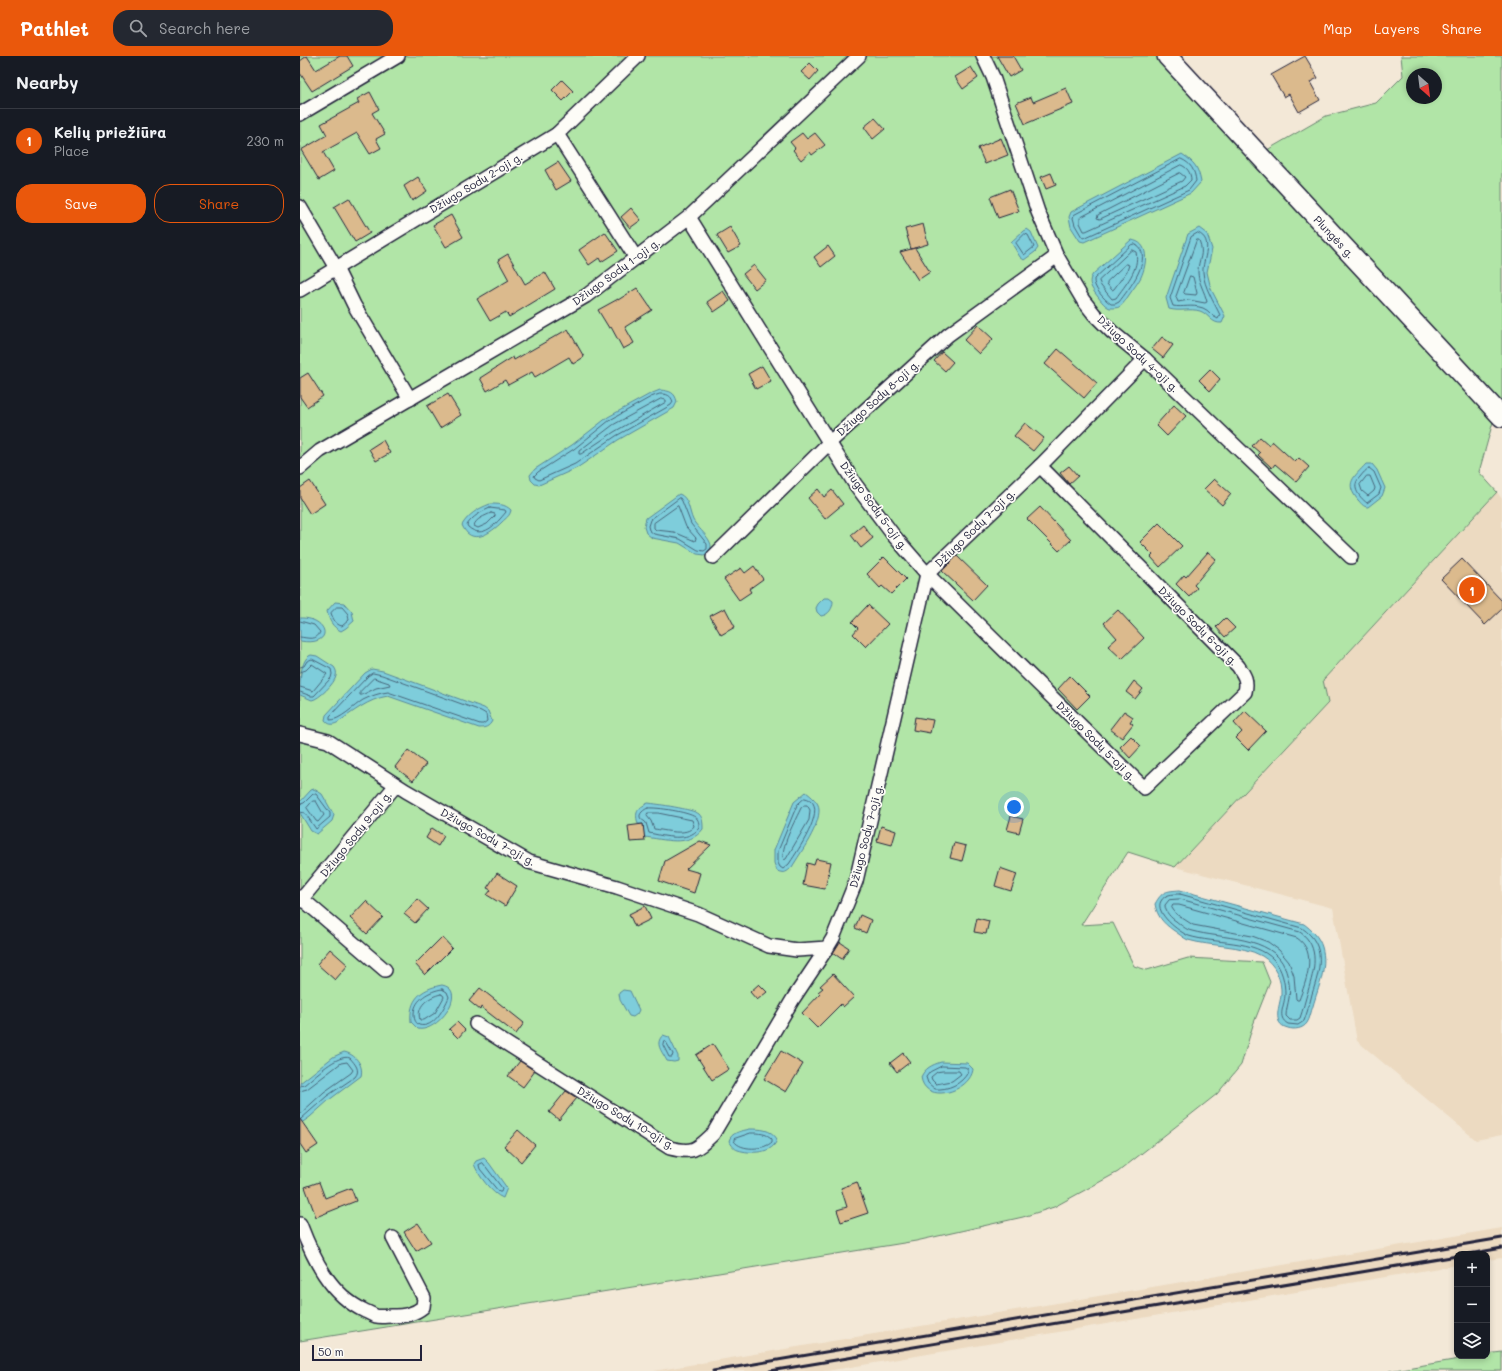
<!DOCTYPE html>
<html lang="en">
<head>
<meta charset="utf-8">
<style>
	:root { --surface:#171b24; --page:#242831; --text:#f1f3f6; --muted:#9ea1a6; --line:#363941; --accent:#ea580c }
	body { margin:0; font-family:Mali,sans-serif; background:var(--page); color:var(--text) }
	.controls { position:absolute; right:12px; bottom:12px; display:grid; overflow:hidden; border-radius:8px; box-shadow:0 2px 6px #0003 }
	.controls button { width:36px; height:36px; display:grid; place-items:center; padding:0; border:0; border-bottom:1px solid var(--line); background:var(--surface); color:var(--text); font:20px sans-serif }
	.compass { position:absolute; left:1106px; top:12px; width:36px; height:36px; border-radius:50%; background:var(--surface); box-shadow:0 2px 6px #0003; rotate:152deg }
	.scale { position:absolute; left:12px; bottom:10px; width:110px; box-sizing:border-box; padding-left:4px; border:2px solid #22223b; border-top:0; font-size:11px; line-height:14px; white-space:nowrap; color:#22223b; -webkit-text-stroke:3px #fdfcf7; paint-order:stroke }
	.you { position:absolute; left:714px; top:751px; width:14px; height:14px; margin:-10px; border:3px solid #fff; border-radius:50%; background:#1a73e8; box-shadow:0 0 0 6px #1a73e833 }
	.badge { display:grid; place-items:center; width:26px; height:26px; border-radius:50%; background:var(--accent); color:#fff; font-size:13px; font-weight:700 }
	.pin { position:absolute; translate:-50% -50%; border:2px solid #fff; box-shadow:0 1px 4px #0006 }
	.list { margin:0; padding:0; list-style:none }
	h2 { display:flex; justify-content:space-between; align-items:center; height:52px; margin:0; padding:0 16px; font-size:17px }
	h2 small { font-size:13px; font-weight:400; color:var(--muted) }
	.list li { display:grid; grid-template-columns:26px 1fr auto; gap:12px; align-items:center; box-sizing:border-box; height:64px; padding:0 16px; border-top:1px solid var(--line) }
	.list b { display:block; font-size:15px; white-space:nowrap }
	.list p { margin:0; font-size:13px; white-space:nowrap; color:var(--muted) }
	.list em { font-size:13px; font-style:normal; color:var(--muted) }
	.actions { display:flex; gap:8px; padding:12px 16px }
	.actions a { flex:1; padding:9px 0; border:1px solid var(--accent); border-radius:16px; text-align:center; font-size:14px; color:var(--accent) }
	.actions .main { background:var(--accent); color:#fff }
	.icon { flex:none; width:22px; height:22px; fill:none; stroke:currentColor; stroke-width:2; stroke-linecap:round; stroke-linejoin:round }
	.map { position:relative; flex:none; width:1202px; height:1315px; overflow:hidden }
	header { display:flex; align-items:center; gap:24px; box-sizing:border-box; height:56px; padding:0 20px; background:var(--accent); color:#fff }
	header strong { font-size:19px }
	nav { display:flex; gap:22px; margin-inline-start:auto; font-size:14px }
	.search { width:280px; height:36px; background:var(--page); display:flex; align-items:center; gap:10px; box-sizing:border-box; padding:0 14px; border-radius:16px; color:var(--muted); font-size:15px }
	main { display:flex }
	aside { flex:1; background:var(--surface) }
	.map>svg:first-child { display:block }
	.built { fill:#ecdac1 }
	.green { fill:#b1e5a7; stroke:#6a8471; fill-rule:evenodd }
	.water { fill:#7ecddb; stroke:#59899b }
	.lines { fill:none; stroke-linecap:round; stroke-linejoin:round }
	.shore { stroke:#47667b; stroke-width:1 }
	.building { fill:#dbba8d; stroke:#22223b }
	.minor-casing { stroke:#22223b; stroke-width:16 }
	.secondary-casing { stroke:#22223b; stroke-width:22 }
	.minor { stroke:#fdfcf7; stroke-width:13 }
	.secondary { stroke:#fdfcf7; stroke-width:19 }
	.rail { stroke:#22223b; stroke-width:3 }
	.labels { text-anchor:middle; stroke-width:3.5; stroke-linejoin:round; paint-order:stroke }
	.street-label { font-size:11px; fill:#22223b; stroke:#fdfcf7 }
</style>
</head>
<body>
<header>
<strong>Pathlet</strong>
<div class="search"><svg class="icon" aria-label="search" viewBox="0 0 24 24"><circle cx="10" cy="10" r="6"/><path d="M15 15l6 6"/></svg>Search here</div>
<nav><a>Map</a><a>Layers</a><a>Share</a></nav>
</header>
<main>
<aside>
<h2>Nearby<small></small></h2>
<ul class="list">
<li><span class="badge">1</span><div><b>Kelių priežiūra</b><p>Place</p></div><em>230 m</em></li>
</ul>
<div class="actions"><a class="main">Save</a><a>Share</a></div>
</aside>
<div class="map">
<svg width="1202" height="1315" viewBox="0 0 1202 1315">
	<rect width="100%" height="100%" fill="#f3e8d7"/>
	<filter id="ink" filterUnits="userSpaceOnUse"><feTurbulence type="fractalNoise" baseFrequency=".025" numOctaves="2"/><feDisplacementMap in="SourceGraphic" scale="8" xChannelSelector="R" yChannelSelector="G"/><feConvolveMatrix kernelMatrix="1 2 1 2 8 2 1 2 1" color-interpolation-filters="sRGB"/></filter>
	<g filter="url(#ink)">
		<g class="built">
			<polygon points="1197,436 1202,443 1202,1079 1176,1084 1057,985 1033,852 875,811 1028,647 1023,624"/>
			<polygon points="1202,1172 1202,1202 1187,1204 1187,1198 1157,1198 1157,1209 527,1315 354,1315"/>
		</g>
		<g class="green">
			<polygon points="0,0 867,0 1196,355 1179,416 1197,436 1023,624 1028,647 875,811 828,796 781,869 813,867 834,910 847,914 888,902 962,906 970,926 953,969 941,1009 917,1038 818,1116 754,1151 723,1161 616,1185 0,1285"/>
			<path d="M1101,0H1202V348L967,94L1026,60L1076,47L1103,20ZM1112,18H1136V42H1112Z"/>
			<polygon points="1202,1296 1202,1315 1089,1315 1177,1300 1187,1300 1187,1298"/>
		</g>
		<g class="water">
			<path d="M882,98C895,107 898,111 901,126L891,137L784,186L780,185L771,171L769,161L771,156Z"/>
			<path d="M899,172L907,178L912,193L907,216L911,233L925,260L922,267C911,268 909,258 900,255C890,252 880,256 869,253L866,242L888,178Z"/>
			<polygon points="727,173 731,176 738,192 735,196 724,204 720,201 711,186 723,175"/>
			<path d="M831,184C850,186 847,208 841,221C838,227 833,233 829,239C826,243 824,248 819,251C817,252 813,252 810,252C804,250 799,242 795,237C790,230 788,225 793,218Z"/>
			<path d="M360,334C370,335 375,336 377,346L374,352L318,384L277,412L239,429L235,428L231,424L230,419L235,413L272,389L308,361L350,338Z"/>
			<path d="M1066,408H1072L1077,414L1085,432L1082,440L1068,451C1063,451 1061,447 1058,444C1044,427 1054,421 1066,408Z"/>
			<path d="M379,438C389,441 389,456 393,464C398,474 422,489 405,499L397,498L379,487L352,482L346,477L344,471L346,462Z"/>
			<path d="M190,448C198,448 205,448 211,454C210,460 206,462 202,466C191,477 171,491 162,469C169,458 177,453 190,448Z"/>
			<path d="M524,542H529L533,545C533,552 529,559 521,560L517,556L516,552L518,548Z"/>
			<path d="M35,546L44,547L52,556L54,565L46,572L41,575C32,571 29,564 27,555Z"/>
			<path d="M0,562C28,561 36,591 0,585Z"/>
			<path d="M11,599L17,600L34,611C36,614 37,616 36,620C35,627 19,643 12,644L0,639C0,626 0,603 11,599Z"/>
			<path d="M72,613L83,615L184,652L188,655L192,665C189,671 185,672 179,672L88,640C68,643 53,656 37,667C32,669 29,669 25,664L26,659L65,617Z"/>
			<polygon points="14,733 22,738 34,759 32,765 17,778 11,775 0,757 0,746 11,734"/>
			<path d="M506,736C511,740 519,746 519,753C520,770 501,796 492,811C487,816 485,818 477,815L474,807V794L494,746Z"/>
			<path d="M348,747C357,748 393,753 399,758C403,762 403,768 403,773C389,792 364,783 344,781L343,768H338C335,757 336,753 348,747Z"/>
			<path d="M880,834L1004,868C1012,874 1019,881 1022,891C1028,911 1018,932 1013,950C1011,955 1010,963 1007,967C1003,973 994,974 988,972C971,968 980,950 981,939C982,923 975,908 962,900C940,888 912,891 888,884C883,882 878,877 873,874C863,867 857,860 855,848C862,835 866,835 880,834Z"/>
			<path d="M142,929C169,934 138,977 118,973L111,966C109,944 120,933 142,929Z"/>
			<polygon points="323,934 330,935 339,954 337,958 333,961 329,960 320,944 319,937"/>
			<path d="M363,979L369,981L378,1000V1005L374,1006L367,1005C362,995 354,988 363,979Z"/>
			<path d="M44,996C55,998 64,1009 61,1020L29,1044L10,1061L0,1068V1027L33,1001Z"/>
			<path d="M641,1006L667,1007L673,1013C671,1035 625,1050 621,1021C625,1012 632,1009 641,1006Z"/>
			<path d="M450,1073C460,1073 471,1073 477,1083C474,1098 450,1098 438,1094C434,1093 432,1089 429,1085C431,1076 442,1075 450,1073Z"/>
			<path d="M184,1102L189,1107L207,1132L203,1142C192,1138 178,1119 174,1108L176,1105Z"/>
		</g>
		<g class="lines">
			<g class="shore">
				<path d="M881,103C891,107 895,115 896,125L889,134L784,182L782,181L775,169L773,162L774,159Z"/>
				<path d="M881,109C887,111 891,117 891,124L885,130L786,175H784L780,167V162Z"/>
				<polygon points="880,117 885,121 882,125 800,163 797,162 798,159"/>
				<path d="M898,177C915,184 902,204 903,216C904,231 914,246 920,259L918,263C912,261 909,254 903,252C891,248 883,252 873,250L870,242L891,181Z"/>
				<polygon points="725,178 728,179 734,191 724,199 716,187"/>
				<path d="M897,184H899C905,200 898,202 898,216C898,226 905,236 907,246L905,247L889,244L878,246L876,241Z"/>
				<path d="M835,188C856,200 828,234 819,246L815,248H811C804,243 793,232 794,223L831,189Z"/>
				<path d="M832,194L836,196C840,213 825,229 816,242L812,243L801,230L799,225Z"/>
				<polygon points="826,208 829,209 827,215 814,233 812,234 807,228 807,226"/>
				<polygon points="890,220 893,221 897,237 896,239 885,238 884,237"/>
				<path d="M360,338C367,338 371,339 373,346L371,349L316,380L275,408L239,424L235,422L234,420L238,416L274,393L310,364L351,341Z"/>
				<polygon points="361,343 366,344 366,346 314,376 281,398 279,398 279,395 313,369"/>
				<path d="M1069,412L1074,416L1081,432L1079,438L1067,447C1058,440 1051,430 1060,421C1063,417 1066,414 1069,412Z"/>
				<polygon points="1067,420 1070,420 1075,432 1074,435 1068,440 1062,435 1060,429"/>
				<polygon points="380,442 382,445 391,468 407,488 407,493 404,495 398,494 380,483 354,478 349,474 348,470 350,464"/>
				<polygon points="378,450 386,471 396,482 395,485 374,476 356,474 354,472 354,467"/>
				<path d="M190,452L205,454L206,456C196,468 183,484 168,471L167,469C173,460 181,456 190,452Z"/>
				<path d="M191,457L195,458V460L187,468L178,472L174,470C175,463 185,460 191,457Z"/>
				<path d="M37,551H42L48,558L49,564L42,570C36,569 33,563 31,557Z"/>
				<path d="M0,565L14,569L20,576C17,585 8,582 0,581"/>
				<polyline points="0,611 4,610 7,605 12,603 31,613 32,618 31,622 14,640 11,640 0,636"/>
				<polyline points="0,616 6,614 12,608 27,618 13,635 0,631"/>
				<path d="M73,617L82,619L181,655L186,658L187,665L183,668H180L88,636C79,637 71,640 63,644C55,649 39,665 30,664V660L68,620Z"/>
				<polygon points="74,622 89,627 90,629 76,632 62,639 60,639 60,636"/>
				<path d="M505,742C532,747 496,797 489,808L483,813L480,811L478,807V795L497,749Z"/>
				<polygon points="13,745 16,745 24,759 18,766 16,765 7,752"/>
				<polyline points="0,748 4,747 13,738 16,738 30,757 30,761 16,773 5,757 0,756"/>
				<path d="M505,749H507L510,754L509,764L486,803L484,804C479,793 496,763 501,752Z"/>
				<path d="M348,752C357,751 388,756 395,761C399,763 399,768 399,772C388,787 364,780 349,777L346,767C345,765 343,765 341,763C337,758 345,753 348,752Z"/>
				<path d="M348,757H358L392,764L394,770C387,781 365,774 354,773L351,765L347,760Z"/>
				<path d="M880,838L1002,872C1027,889 1020,914 1012,938C1010,947 1007,957 1004,965L998,969L988,968C976,961 985,950 985,938C985,926 982,913 974,904C955,883 914,888 889,880C879,876 854,857 861,845C865,838 872,838 880,838Z"/>
				<path d="M880,843L1000,876C1021,891 1014,915 1008,935C1005,944 1003,954 1000,962L997,964H990L986,960C986,954 988,948 989,942C991,932 988,921 985,912C972,879 920,883 892,875C886,874 881,869 876,865C871,862 865,856 865,849L869,844Z"/>
				<path d="M873,849H879L997,882C1018,896 1006,925 999,944H997L996,943L994,920L989,906L979,894L968,886L952,880L893,869L876,858L872,852Z"/>
				<path d="M142,933L147,936L149,941C144,952 134,973 119,969C115,966 114,963 114,957C115,943 129,935 142,933Z"/>
				<path d="M141,938L143,939L144,941L135,957L124,964H120C116,950 128,941 141,938Z"/>
				<polygon points="364,985 366,986 373,998 372,1001 369,1001 363,989"/>
				<path d="M642,1010L665,1011L668,1013V1016C662,1028 648,1034 635,1033L628,1027L626,1021L630,1016Z"/>
				<polygon points="643,1015 659,1015 661,1018 652,1025 636,1028 632,1024 631,1021 637,1016"/>
				<path d="M0,1030L4,1029C14,1021 38,997 50,1002C55,1008 61,1014 55,1021L27,1040L1,1063"/>
				<polyline points="0,1035 7,1033 41,1007 47,1006 53,1014 51,1017 24,1036 0,1058"/>
				<path d="M451,1077C458,1077 467,1077 472,1083V1086C464,1094 441,1095 434,1085V1083Z"/>
				<polygon points="183,1107 202,1132 201,1136 199,1136 180,1113 179,1109"/>
			</g>
		</g>
		<g class="building">
			<polygon points="7,0 16,14 40,0 47,0 53,10 12,35 0,17 0,5"/>
			<polygon points="697,0 713,0 721,14 709,21"/>
			<polygon points="1005,0 1018,22 1010,26 1020,44 999,56 989,38 984,41 971,19"/>
			<polygon points="510,7 518,15 510,24 501,16"/>
			<polygon points="671,11 678,22 663,33 655,21"/>
			<polygon points="262,24 273,35 263,45 252,34"/>
			<polygon points="766,32 773,48 725,68 716,47 731,41 733,46"/>
			<polygon points="70,36 79,53 72,57 85,78 76,83 81,92 70,98 57,77 23,96 34,115 19,124 1,94 27,79 21,68 59,47 57,43"/>
			<polygon points="575,62 585,73 573,83 564,71"/>
			<polygon points="502,77 507,83 515,77 525,89 512,99 510,96 501,104 493,94 495,92 490,86"/>
			<polygon points="701,82 708,99 685,108 678,92"/>
			<polygon points="258,106 271,125 256,134 245,114"/>
			<polygon points="751,117 756,129 746,133 741,121"/>
			<polygon points="118,121 127,135 112,145 104,130"/>
			<polygon points="710,133 719,155 698,162 690,141"/>
			<polygon points="49,142 70,177 55,186 34,151"/>
			<polygon points="331,152 341,164 330,172 321,161"/>
			<polygon points="151,159 163,181 146,191 133,169"/>
			<polygon points="623,168 628,188 611,193 605,173"/>
			<polygon points="430,171 441,190 428,197 417,179"/>
			<polygon points="305,176 318,195 301,206 299,202 289,209 279,194"/>
			<polygon points="528,190 535,200 521,211 514,201"/>
			<polygon points="615,192 630,216 618,224 600,196"/>
			<polygon points="208,198 225,228 245,216 255,233 209,261 206,256 190,265 177,243 209,224 198,204"/>
			<polygon points="454,209 466,224 455,233 443,218"/>
			<polygon points="337,232 352,254 325,271 334,287 323,293 311,271 309,272 298,254 318,243 318,244"/>
			<polygon points="423,235 430,245 414,256 407,246"/>
			<polygon points="678,269 693,283 679,298 664,284"/>
			<polygon points="268,273 284,301 273,308 269,301 235,321 232,316 208,329 205,324 187,335 180,322 213,301 214,304"/>
			<polygon points="862,281 873,289 863,302 852,293"/>
			<polygon points="758,293 797,327 784,342 745,308"/>
			<polygon points="642,296 653,306 645,315 634,305"/>
			<polygon points="462,310 471,325 456,333 448,318"/>
			<polygon points="910,313 920,323 910,335 899,324"/>
			<polygon points="8,317 23,340 7,351 0,341 0,322"/>
			<polygon points="148,338 161,359 140,372 127,350"/>
			<polygon points="874,349 886,360 867,380 856,369"/>
			<polygon points="725,367 744,382 733,395 714,380"/>
			<polygon points="960,381 969,389 972,385 995,406 999,402 1009,411 996,426 975,408 972,412 958,399 960,397 952,390"/>
			<polygon points="83,384 90,397 76,405 69,393"/>
			<polygon points="769,410 778,420 769,428 760,417"/>
			<polygon points="914,423 931,438 922,449 904,433"/>
			<polygon points="10,425 25,448 10,458 0,442 0,432"/>
			<polygon points="518,433 524,441 532,434 543,448 525,463 508,442"/>
			<polygon points="740,451 771,484 759,495 727,463"/>
			<polygon points="859,467 882,490 860,511 851,501 853,499 840,486"/>
			<polygon points="563,469 573,482 561,492 551,479"/>
			<polygon points="908,496 916,503 894,529 897,532 889,541 876,528 884,519 886,521"/>
			<polygon points="657,500 687,529 673,544 642,515"/>
			<polygon points="584,501 606,523 591,538 582,530 580,532 567,518"/>
			<polygon points="1162,503 1202,545 1202,553 1185,569 1141,523"/>
			<polygon points="454,510 463,523 449,533 451,536 439,544 424,523 441,512 445,517"/>
			<polygon points="568,549 588,568 566,591 553,578 558,572 552,566"/>
			<polygon points="425,552 435,571 421,579 410,560"/>
			<polygon points="818,554 844,582 822,603 808,590 817,582 804,567"/>
			<polygon points="925,562 935,572 925,581 916,571"/>
			<polygon points="770,620 790,640 777,653 758,633"/>
			<polygon points="834,625 843,633 835,643 826,636"/>
			<polygon points="824,655 833,661 830,666 833,668 822,682 810,673"/>
			<polygon points="945,655 966,675 948,694 936,682 942,676 934,667"/>
			<polygon points="615,661 633,664 630,677 613,674"/>
			<polygon points="831,680 841,690 830,702 820,691"/>
			<polygon points="108,694 126,708 113,725 95,711"/>
			<polygon points="711,760 723,763 719,777 707,774"/>
			<polygon points="343,768 345,785 330,786 328,770"/>
			<polygon points="581,770 596,775 592,789 577,785"/>
			<polygon points="132,772 144,780 138,790 126,782"/>
			<polygon points="400,785 411,789 386,813 400,817 394,837 359,825 365,805"/>
			<polygon points="654,787 666,790 662,805 650,802"/>
			<polygon points="516,803 531,806 525,833 503,829 507,807 514,809"/>
			<polygon points="700,812 717,818 711,835 695,830"/>
			<polygon points="197,817 217,830 205,850 187,839 191,834 187,832"/>
			<polygon points="117,843 128,853 115,867 104,858"/>
			<polygon points="66,845 83,861 67,878 50,862"/>
			<polygon points="345,850 351,863 335,871 329,858"/>
			<polygon points="560,859 571,864 566,877 555,872"/>
			<polygon points="677,862 689,865 686,878 674,876"/>
			<polygon points="142,881 152,892 125,919 115,908"/>
			<polygon points="540,886 549,892 542,903 533,897"/>
			<polygon points="30,893 48,909 35,924 17,908"/>
			<polygon points="533,918 554,941 543,951 541,948 517,972 502,957 520,938 518,936 523,932 520,930"/>
			<polygon points="459,928 467,936 457,944 450,936"/>
			<polygon points="180,932 224,967 216,978 181,951 180,954 169,945"/>
			<polygon points="157,966 165,974 158,982 149,973"/>
			<polygon points="413,988 429,1013 412,1024 396,999"/>
			<polygon points="481,995 503,1008 486,1036 464,1023"/>
			<polygon points="603,997 610,1006 597,1016 590,1007"/>
			<polygon points="220,1005 235,1015 223,1031 208,1020"/>
			<polygon points="266,1035 277,1042 259,1064 249,1056"/>
			<polygon points="0,1063 18,1089 6,1097 0,1088"/>
			<polygon points="218,1074 235,1089 221,1106 204,1090"/>
			<polygon points="19,1126 25,1142 51,1132 56,1145 16,1161 5,1131"/>
			<polygon points="557,1126 568,1157 541,1166 537,1154 547,1151 541,1132"/>
			<polygon points="118,1167 131,1186 116,1195 104,1176"/>
		</g>
		<g class="lines">
			<defs>
				<g id="minor">
					<polyline points="683,0 693,21 738,156 757,200 783,244 794,258 812,276 845,303 1051,501"/>
					<polyline points="0,58 98,0"/>
					<polyline points="257,78 336,202"/>
					<polyline points="0,151 36,212 54,249 110,343"/>
					<path d="M389,161L555,428L594,480L627,518L844,732L945,636C948,624 944,619 938,610L740,410"/>
					<polyline points="0,234 257,78 338,0"/>
					<polyline points="0,412 20,395 286,240 389,161 559,0"/>
					<polyline points="413,501 529,387 648,279 757,200"/>
					<polyline points="0,678 28,685 106,735 229,806 317,831 398,858 469,890 497,894 527,892 533,882 556,825 627,518 740,410 845,303"/>
					<polyline points="0,841 85,914"/>
					<polyline points="0,845 96,729"/>
					<path d="M176,968L370,1092C394,1098 397,1093 413,1078L493,943L527,892"/>
					<path d="M0,1168C13,1202 30,1239 65,1255C68,1256 72,1259 76,1260C81,1261 87,1260 92,1260C104,1260 113,1259 123,1251L124,1242L93,1182"/>
				</g>
				<polyline id="secondary" points="867,0 1202,361"/>
			</defs>
			<use href="#minor" class="minor-casing"/>
			<use href="#secondary" class="secondary-casing"/>
			<use href="#minor" class="minor"/>
			<use href="#secondary" class="secondary"/>
			<g class="rail">
				<polyline points="1169,1198 1202,1192"/>
				<polyline points="413,1315 1202,1182"/>
				<polyline points="470,1315 1157,1200"/>
			</g>
		</g>
	</g>
	<g class="labels">
		<g class="street-label">
			<text transform="translate(176 127) rotate(-31)" y="4">Džiugo Sodų 2-oji g.</text>
			<text transform="translate(1034 181) rotate(47)" y="4">Plungės g.</text>
			<text transform="translate(316 216) rotate(-36)" y="4">Džiugo Sodų 1-oji g.</text>
			<text transform="translate(838 298) rotate(43)" y="4">Džiugo Sodų 4-oji g.</text>
			<text transform="translate(578 342) rotate(-42)" y="4">Džiugo Sodų 8-oji g.</text>
			<text transform="translate(574 450) rotate(54)" y="4">Džiugo Sodų 5-oji g.</text>
			<text transform="translate(675 472) rotate(-44)" y="4">Džiugo Sodų 7-oji g.</text>
			<text transform="translate(898 570) rotate(45)" y="4">Džiugo Sodų 6-oji g.</text>
			<text transform="translate(796 685) rotate(45)" y="4">Džiugo Sodų 5-oji g.</text>
			<text transform="translate(56 778) rotate(-51)" y="4">Džiugo Sodų 9-oji g.</text>
			<text transform="translate(566 780) rotate(-76)" y="4">Džiugo Sodų 7-oji g.</text>
			<text transform="translate(188 781) rotate(29)" y="4">Džiugo Sodų 7-oji g.</text>
			<text transform="translate(326 1062) rotate(31)" y="4">Džiugo Sodų 10-oji g.</text>
		</g>
	</g>
</svg>
<div class="controls">
<button>+</button>
<button>−</button>
<button><svg class="icon" aria-label="layers" viewBox="0 0 24 24"><path d="M12 4l9 5-9 5-9-5zM3 14l9 5 9-5"/></svg></button>
</div>
<svg class="compass" viewBox="-18 -18 36 36"><path d="M0-13l5 13h-10z" fill="#e53935"/><path d="M0 13l5-13h-10z" fill="#9ea1a6"/></svg>
<div class="scale">50 m</div>
<div class="you"></div>
<div class="pin badge" style="left:1172px;top:534px">1</div>
</div>
</main>
</body>
</html>
